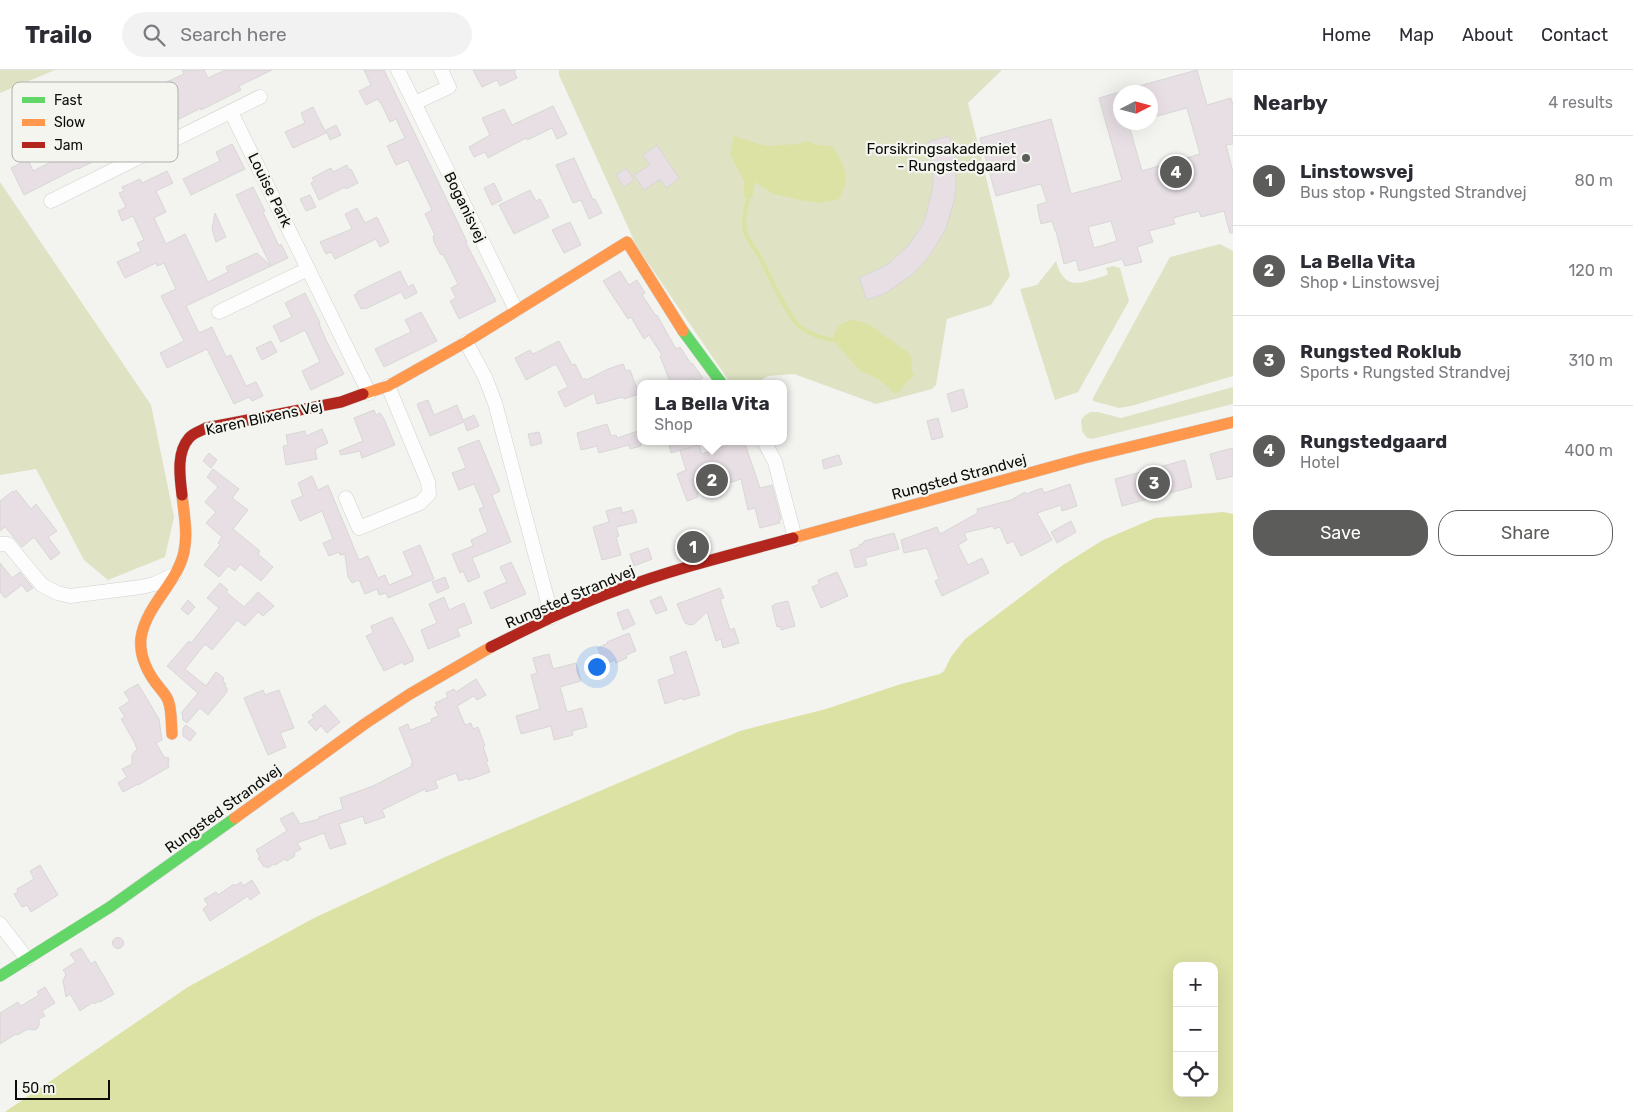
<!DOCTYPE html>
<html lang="en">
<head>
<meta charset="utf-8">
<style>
	:root { --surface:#fff; --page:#f2f2f3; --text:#2b2b33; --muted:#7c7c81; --line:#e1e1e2; --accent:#5c5d5a }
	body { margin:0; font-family:Rubik,sans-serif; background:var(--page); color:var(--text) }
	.controls { position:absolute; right:15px; bottom:15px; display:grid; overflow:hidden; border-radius:10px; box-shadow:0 5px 20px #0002 }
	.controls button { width:45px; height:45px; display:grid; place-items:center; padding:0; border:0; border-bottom:1px solid var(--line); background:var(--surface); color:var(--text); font:25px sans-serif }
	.compass { position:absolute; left:1113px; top:15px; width:45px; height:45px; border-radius:50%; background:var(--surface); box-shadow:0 5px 20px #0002; rotate:84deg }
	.scale { position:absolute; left:15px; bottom:12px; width:95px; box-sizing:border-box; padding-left:5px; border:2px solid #0b0c0a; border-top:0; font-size:14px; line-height:18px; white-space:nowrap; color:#0b0c0a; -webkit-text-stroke:4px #f4f5ef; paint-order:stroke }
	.you { position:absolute; left:596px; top:596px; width:18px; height:18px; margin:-12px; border:4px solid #fff; border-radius:50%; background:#1a73e8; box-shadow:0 0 0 8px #1a73e833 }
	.badge { display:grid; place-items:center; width:32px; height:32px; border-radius:50%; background:var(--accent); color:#fff; font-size:16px; font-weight:700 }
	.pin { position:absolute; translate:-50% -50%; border:2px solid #fff; box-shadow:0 1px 5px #0006 }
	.popup { position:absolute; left:637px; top:310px; width:150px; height:65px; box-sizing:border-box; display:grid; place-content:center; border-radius:10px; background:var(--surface); filter:drop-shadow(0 1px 4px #0005); font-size:16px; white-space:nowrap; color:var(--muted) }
	.popup b { font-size:19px; color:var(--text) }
	.popup::after { content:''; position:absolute; left:50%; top:100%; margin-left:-10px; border:10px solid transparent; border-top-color:var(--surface) }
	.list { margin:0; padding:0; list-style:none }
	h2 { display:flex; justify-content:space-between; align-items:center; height:65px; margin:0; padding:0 20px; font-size:21px }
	h2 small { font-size:16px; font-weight:400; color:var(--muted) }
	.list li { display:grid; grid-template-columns:32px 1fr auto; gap:15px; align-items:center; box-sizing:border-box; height:90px; padding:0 20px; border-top:1px solid var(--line) }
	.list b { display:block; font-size:19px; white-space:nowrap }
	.list p { margin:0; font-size:16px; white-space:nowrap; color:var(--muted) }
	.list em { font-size:16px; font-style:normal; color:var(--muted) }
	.actions { display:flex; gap:10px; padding:15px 20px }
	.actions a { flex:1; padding:11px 0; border:1px solid var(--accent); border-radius:20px; text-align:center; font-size:18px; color:var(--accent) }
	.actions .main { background:var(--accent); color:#fff }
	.icon { flex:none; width:28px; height:28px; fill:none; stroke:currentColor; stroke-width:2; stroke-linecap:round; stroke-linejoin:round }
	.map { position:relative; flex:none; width:1233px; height:1042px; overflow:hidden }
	header { display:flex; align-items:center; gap:30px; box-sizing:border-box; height:70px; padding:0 25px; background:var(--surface); border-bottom:1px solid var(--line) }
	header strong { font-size:24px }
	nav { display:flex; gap:28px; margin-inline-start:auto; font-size:18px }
	.search { width:350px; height:45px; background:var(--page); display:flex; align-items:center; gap:12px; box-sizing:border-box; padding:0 18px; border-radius:28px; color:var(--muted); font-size:19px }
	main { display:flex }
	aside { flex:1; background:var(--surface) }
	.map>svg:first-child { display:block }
	.green { fill:#dfe3c4 }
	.water { fill:#dce2a4; fill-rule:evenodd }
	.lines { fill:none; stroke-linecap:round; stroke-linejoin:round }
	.stream { stroke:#dce2a4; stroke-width:4 }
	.building { fill:#e7dfe4; stroke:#d8d7d6; fill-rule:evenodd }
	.street-casing { stroke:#d1d1ce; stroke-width:15 }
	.fast-casing { stroke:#d1d1ce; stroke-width:12 }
	.slow-casing { stroke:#d1d1ce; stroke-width:12 }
	.jam-casing { stroke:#d1d1ce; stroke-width:12 }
	.street { stroke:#fdfdfd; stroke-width:14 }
	.fast { stroke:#63d668; stroke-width:11 }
	.slow { stroke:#ff974d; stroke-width:11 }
	.jam { stroke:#b3261e; stroke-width:11 }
	.poi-dot { fill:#5c5d5a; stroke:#f4f5ef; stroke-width:2 }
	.labels { text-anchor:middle; stroke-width:4.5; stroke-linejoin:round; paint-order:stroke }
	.poi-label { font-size:15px; fill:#0b0c0a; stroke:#f4f5ef; text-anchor:end }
	.street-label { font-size:15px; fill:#0b0c0a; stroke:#f4f5ef }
	.key { fill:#f4f5ef; stroke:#aeafaa; stroke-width:1 }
	.key-label { font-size:14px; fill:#0b0c0a }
</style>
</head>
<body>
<header>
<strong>Trailo</strong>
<div class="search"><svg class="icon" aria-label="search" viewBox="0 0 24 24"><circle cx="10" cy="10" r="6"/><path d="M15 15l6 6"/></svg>Search here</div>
<nav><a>Home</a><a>Map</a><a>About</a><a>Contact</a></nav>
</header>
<main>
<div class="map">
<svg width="1233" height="1042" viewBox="0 0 1233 1042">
	<rect width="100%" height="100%" fill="#f3f4f0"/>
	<g class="green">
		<polygon points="0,0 55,0 0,23"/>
		<polygon points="559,0 1002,0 968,33 1010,206 991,235 947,249 936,315 932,319 876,334 794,304 768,306 754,314 731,314 637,177 559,5"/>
		<polygon points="0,112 151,335 174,447 165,487 108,510 84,490 36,399 0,405"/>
		<polygon points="1220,174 1233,181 1233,306 1131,336 1119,338 1093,331 1093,328 1170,187"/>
		<path d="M1056,191C1065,222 1080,213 1104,206L1108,204L1106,198L1113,196L1120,198L1129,231L1078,322L1055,330L1020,219L1037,215Z"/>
		<polygon points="1233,317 1233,334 1092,369 1087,368 1082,361 1081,350 1085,345 1091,342 1098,342 1121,348"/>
	</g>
	<g class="water">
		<path d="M734,66L766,76L796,74L808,71L817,75L832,76C839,85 848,101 845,114C844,119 841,124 839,129L818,133L800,130L774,124L755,112L752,128L748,130L744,126V111L730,84Z"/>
		<path d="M853,250L863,252L875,258L886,267L892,270L897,275L909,283L912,291L911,300L914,304L899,322L894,323L882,312L869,304L860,301L833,270C835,258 840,252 853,250Z"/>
		<path d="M1223,442L1233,444V1042H5L188,917L314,848L443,788L740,661L826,639L901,614L940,604L944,601L951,587L965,569L1063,495L1103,470L1155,448ZM1177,896H1214V1023H1177Z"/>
	</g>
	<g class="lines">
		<path class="stream" d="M748,130C745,142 742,153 746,164C749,172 756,180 760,187C770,206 784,240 798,255C806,263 822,268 833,270"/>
	</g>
	<g class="building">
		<polygon points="182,0 204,0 208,8 225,0 272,0 239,16 241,20 201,40 201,38 177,50 177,51 78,99 77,98 24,125 11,98 28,89 33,101 51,92 47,84 57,79 54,73 63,68 60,62 92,45 136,25 136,23 159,12 160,15 184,4"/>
		<polygon points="364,0 384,0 448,132 467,172 466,173 496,231 459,249 450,231 456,228 451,218 458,214 443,184 441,185 434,172 433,166 435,165 425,144 432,140 408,90 396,95 387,76 405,68 396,49 390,52 381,33 380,33 378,29 366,35 359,21 371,15"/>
		<polygon points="473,0 516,0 514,1 517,8 500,16 497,10 482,17"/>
		<path d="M1197,0L1207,35L1231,28L1233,35V74L1226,75L1233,102V163H1230L1224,141L1201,147L1199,141L1173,148L1175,154L1149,161L1153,172L1137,177L1142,192L1125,196L1122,189L1079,201L1076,190L1064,194L1056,161H1055L1052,151L1041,154L1037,135L1047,132L1041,114L996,126L980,68L1051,49L1071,124L1122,110L1099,28L1120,22V52H1128L1142,101L1165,94L1167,89L1175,86L1180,90L1200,84L1187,38L1150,48V22H1129L1128,19ZM1111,151L1117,171L1094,178L1088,157Z"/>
		<polygon points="553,36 567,64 557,69 552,58 527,70 526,68 488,88 485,82 474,87 469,77 490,65 482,48 504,39 512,55"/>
		<polygon points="313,37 326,63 293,78 285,62 305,53 301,43"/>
		<polygon points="336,55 341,65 330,70 326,60"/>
		<polygon points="949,66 955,86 956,118 954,131 946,158 936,176 926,190 913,204 886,223 867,230 859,208 887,195 908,176 923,154 927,141 933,116 933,98 928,72"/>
		<polygon points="232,74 245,99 191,125 183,109 220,91 216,82"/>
		<polygon points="657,75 679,108 666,118 660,109 644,120 634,105 650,95 643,85"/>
		<polygon points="574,88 593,130 595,129 602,143 589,149 581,130 573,133 556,95"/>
		<polygon points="347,95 349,100 351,99 358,113 346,119 345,117 319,130 311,113 314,111 312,108 331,98 333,102"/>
		<polygon points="626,98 634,110 624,117 616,105"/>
		<polygon points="167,101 173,113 156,121 166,142 154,148 166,174 185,164 208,212 228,202 226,197 257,183 271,196 236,125 253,117 265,141 263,142 279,176 281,174 288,188 186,236 199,263 212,257 226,287 231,285 246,316 256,312 263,326 252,331 249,327 234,334 207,279 167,298 160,283 184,271 161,226 176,219 164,193 157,196 156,193 125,208 117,192 141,181 137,173 144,170 133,146 122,151 118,141 126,137 119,123 124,121 122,117 140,109 142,113"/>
		<polygon points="494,113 502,130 492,135 484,118"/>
		<polygon points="530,120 536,131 540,129 549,147 514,164 499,135"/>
		<polygon points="310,125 316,137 306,141 300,129"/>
		<polygon points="357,138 365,153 377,147 389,172 380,177 376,169 335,189 331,182 326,184 320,172 352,159 345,144"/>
		<polygon points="215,143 226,167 216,172 212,159"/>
		<polygon points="570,152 581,175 564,183 552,160"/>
		<polygon points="400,201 408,217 413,214 417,223 405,229 401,222 365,239 364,238 361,239 354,225 357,224 357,222"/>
		<polygon points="620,201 629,215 637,210 645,223 642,225 656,246 657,245 676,279 680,277 691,294 692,293 703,308 695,312 693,308 680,314 671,314 660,286 662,285 649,265 644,269 631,247 628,249 603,211"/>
		<polygon points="305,223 320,253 319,254 327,272 344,304 311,320 302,301 320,292 305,260 281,272 273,256 292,247 285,233"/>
		<polygon points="421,242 437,271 384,297 375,279 411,262 405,250"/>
		<polygon points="271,271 277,282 262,290 256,278"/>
		<polygon points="559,271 572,295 575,294 583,310 585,308 586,310 608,299 623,294 626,301 630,300 639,324 624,329 623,327 597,334 594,323 565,337 558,322 568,317 556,294 526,310 515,288 530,280 533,284"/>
		<polygon points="963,319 968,337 952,342 947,324"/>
		<polygon points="428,330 434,345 457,335 463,350 474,345 479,356 467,361 464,352 430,366 417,334"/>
		<polygon points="374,340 376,345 380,343 384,349 395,375 362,388 360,381 341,385 339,381 363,371 354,348"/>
		<polygon points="938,348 943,367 932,370 927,351"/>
		<polygon points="607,354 611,366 616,365 617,368 641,360 641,376 630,379 629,375 599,383 597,376 581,380 577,363"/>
		<polygon points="322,359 328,373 315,379 317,389 286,395 283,376 288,375 286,365 305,361 306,366"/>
		<polygon points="539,362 542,373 531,376 528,364"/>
		<polygon points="479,370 500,421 492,425 511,472 472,488 480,507 468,512 463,501 460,503 452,484 473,476 471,470 488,462 479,439 484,437 474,414 459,420 452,403 466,398 458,378"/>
		<polygon points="668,371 700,371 701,374 671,383"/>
		<polygon points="729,371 744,371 760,418 772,415 781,449 779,449 780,453 760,458 755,438 748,440 741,409 697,423 698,427 687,431 677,404 686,400 680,381 699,375 702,384 731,374"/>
		<polygon points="1233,378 1233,406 1217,410 1210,384"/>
		<polygon points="209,383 217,390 211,398 203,391"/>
		<polygon points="839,385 842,394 824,399 822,390"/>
		<polygon points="1185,390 1192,417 1122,436 1115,409"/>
		<polygon points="213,399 239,419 232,428 248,440 233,459 260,481 258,484 273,497 261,511 240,494 235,501 228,496 219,507 204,495 220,475 218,473 222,467 206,453 216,442 205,432 218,417 207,407"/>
		<polygon points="312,406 318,420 328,415 359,490 368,486 378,508 385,505 389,515 413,505 403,482 420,475 434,509 388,528 386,523 379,525 377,519 365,524 359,510 352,513 348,507 345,484 340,485 339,482 329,486 323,473 333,469 322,441 300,451 291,431 303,426 298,413"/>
		<polygon points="1070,414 1077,436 1062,441 1061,435 1037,443 1052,470 1021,486 1013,471 1007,474 1000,457 994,459 993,456 964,463 967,470 958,475 968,495 982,488 989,503 942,526 935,511 939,509 927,478 904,483 901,470 937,457 940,464 978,443 977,439 1011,430 1025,422 1026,424 1042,418 1044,423"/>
		<polygon points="16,420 31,439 36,434 57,461 48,467 60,483 51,490 34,467 22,477 5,457 0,461 0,431 13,421 14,423"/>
		<polygon points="621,437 622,443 633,440 637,452 616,457 619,466 616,467 621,485 602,490 593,457 609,452 606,441"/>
		<polygon points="1071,451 1076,462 1057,473 1051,462"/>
		<polygon points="894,463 899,479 865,488 867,495 855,498 850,480 859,477 859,475 864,473 864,471"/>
		<polygon points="648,478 652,489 634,496 630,484"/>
		<polygon points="511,492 526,524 491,539 484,522 507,512 500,497"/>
		<polygon points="0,493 12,508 20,502 33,518 27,522 22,515 5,528 0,522"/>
		<polygon points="837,502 848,526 821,538 812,517 819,514 818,510"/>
		<polygon points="445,507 449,518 437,523 432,512"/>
		<polygon points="220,513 228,520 226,522 244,537 258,522 274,536 263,546 258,542 245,556 237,550 212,580 205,574 185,599 206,616 216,602 224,608 223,611 226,614 225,616 227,618 227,622 208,645 200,638 187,653 183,650 182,642 198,623 167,596 189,571 191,573 219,538 207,528"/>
		<polygon points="720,518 724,528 720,529 730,560 734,558 739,573 723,578 721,569 716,571 707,542 694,554 690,555 685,553 677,534"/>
		<polygon points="661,526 667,540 656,544 650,531"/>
		<polygon points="444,527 449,540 464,533 472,553 457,559 460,566 428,579 421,560 437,553 429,534"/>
		<polygon points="188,530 195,537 188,545 181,539"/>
		<polygon points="788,531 795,556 781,560 780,556 777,557 772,536 775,535 775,534"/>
		<polygon points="628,539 635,554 623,560 617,543"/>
		<polygon points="392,547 413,587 413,591 404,595 403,592 384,601 366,566 373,563 371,556"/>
		<polygon points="629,563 636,581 626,585 627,588 616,593 615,590 604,594 598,578 608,573 607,572"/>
		<polygon points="686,581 700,625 683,630 682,628 665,634 658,610 675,604 670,587"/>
		<polygon points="549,584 553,599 576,593 581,611 560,617 567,642 582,638 587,657 572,661 573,665 554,670 551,656 521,664 516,646 540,639 531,605 537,603 533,588"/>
		<polygon points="476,609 486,625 477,630 474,626 457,636 465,655 471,653 473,659 478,657 485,676 483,677 488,691 486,692 490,702 468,710 468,708 459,711 456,703 435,711 438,718 426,722 425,719 382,740 385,747 365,754 363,746 339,754 346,774 330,779 324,763 297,773 301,779 294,783 295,786 287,791 285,789 275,795 274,794 267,798 266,796 264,797 258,788 260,787 256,780 287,761 280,749 293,742 300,754 319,749 319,747 343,739 340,728 373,716 412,696 411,693 413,693 399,658 408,654 410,660 432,652 431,649 439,646 434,637 437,635 435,633 448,627 446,623 454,619 456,622"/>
		<polygon points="138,614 159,649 162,670 156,673 164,687 169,688 168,694 169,697 138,715 138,714 123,722 118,713 127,707 122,699 132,694 132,685 137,679 135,675 136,675 121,649 125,647 119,638 130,631 124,622"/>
		<polygon points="263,620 265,625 279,620 294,658 280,663 286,677 268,685 244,628"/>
		<polygon points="325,635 340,652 327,663 321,656 316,661 308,652 314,648 312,645"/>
		<polygon points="186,655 196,663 190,671 183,666 183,658"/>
		<polygon points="40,795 58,825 31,842 27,835 22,837 14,824 18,822 17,819 34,809 30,801"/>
		<polygon points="252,810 260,823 250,830 248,826 210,851 203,839 208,835 204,829 216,822 218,825 234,814 235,816 241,812 243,816"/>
		<circle cx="118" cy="873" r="5.5"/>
		<polygon points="81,878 91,894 95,891 114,924 100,932 99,931 94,934 93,932 80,941 70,924 66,927 63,911 66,904 63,900 76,892 70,884"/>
		<polygon points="45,917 55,933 42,941 45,946 39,949 39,955 37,959 33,960 28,959 17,965 16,964 0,974 0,943 18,932 21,936 39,925 37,922"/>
	</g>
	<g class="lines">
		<defs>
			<g id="street">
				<polyline points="398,0 516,240"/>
				<polyline points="415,33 449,17 441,0"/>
				<polyline points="231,42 369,323"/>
				<polyline points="51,131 260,27"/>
				<polyline points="219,242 308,199"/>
				<polyline points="466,272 485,307 495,333 552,547"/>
				<polyline points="764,371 775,392 795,468"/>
				<polyline points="346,428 359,458 420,433 429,424 428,412 388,316"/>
				<polyline points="0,474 8,474 42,515 57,523 70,526 141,517 154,514 174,505"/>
				<polyline points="0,854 27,889"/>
			</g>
			<g id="fast">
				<polyline points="683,261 722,314"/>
				<polyline points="0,906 110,837 235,748"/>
			</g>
			<g id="slow">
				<polyline points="363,324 388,316 466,272 627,172 683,261"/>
				<polyline points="793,468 1084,388 1233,352"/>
				<path d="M172,664C171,653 172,640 168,630C166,625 162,621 159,617C148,604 139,586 141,568C146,535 177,514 184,482C188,464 184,444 182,425"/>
				<polyline points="235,748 366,653 410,624 491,577"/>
			</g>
			<g id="jam">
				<path d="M182,425C180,407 176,383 189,368C193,363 201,361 206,358L341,332L363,324"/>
				<path d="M491,577C533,556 575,535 620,519C676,498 735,484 793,468"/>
			</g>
		</defs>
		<use href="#street" class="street-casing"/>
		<use href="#fast" class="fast-casing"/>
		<use href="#slow" class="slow-casing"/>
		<use href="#jam" class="jam-casing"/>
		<use href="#street" class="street"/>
		<use href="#fast" class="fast"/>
		<use href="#slow" class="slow"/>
		<use href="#jam" class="jam"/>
	</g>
	<circle class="poi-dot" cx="1026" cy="88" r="5"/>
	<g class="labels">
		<g class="poi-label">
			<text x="1016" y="84">Forsikringsakademiet<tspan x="1016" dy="17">- Rungstedgaard</tspan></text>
		</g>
		<g class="street-label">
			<text transform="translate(270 120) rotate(64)" y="5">Louise Park</text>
			<text transform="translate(465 137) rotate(64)" y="5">Boganisvej</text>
			<text transform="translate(264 348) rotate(-12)" y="5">Karen Blixens Vej</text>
			<text transform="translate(959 407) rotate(-15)" y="5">Rungsted Strandvej</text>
			<text transform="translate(570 527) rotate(-23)" y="5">Rungsted Strandvej</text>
			<text transform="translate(223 739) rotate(-36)" y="5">Rungsted Strandvej</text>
		</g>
	</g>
	<rect x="12" y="12" width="166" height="80" rx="8" class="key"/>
	<rect x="22" y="27" width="23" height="6" fill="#63d668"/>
	<rect x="22" y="49" width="23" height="7" fill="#ff974d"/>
	<rect x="22" y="72" width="23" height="6" fill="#b3261e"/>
	<g class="key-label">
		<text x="54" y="35">Fast</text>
		<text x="54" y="57">Slow</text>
		<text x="54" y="80">Jam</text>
	</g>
</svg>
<div class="controls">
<button>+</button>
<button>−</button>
<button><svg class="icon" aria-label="locate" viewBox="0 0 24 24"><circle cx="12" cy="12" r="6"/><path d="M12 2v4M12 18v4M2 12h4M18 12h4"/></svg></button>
</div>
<svg class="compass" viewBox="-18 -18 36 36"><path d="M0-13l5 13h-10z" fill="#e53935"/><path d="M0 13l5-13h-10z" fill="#7c7c81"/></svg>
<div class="scale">50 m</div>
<div class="you"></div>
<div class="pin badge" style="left:693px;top:477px">1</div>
<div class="pin badge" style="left:712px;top:410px">2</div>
<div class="popup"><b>La Bella Vita</b>Shop</div>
<div class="pin badge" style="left:1154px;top:413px">3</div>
<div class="pin badge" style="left:1176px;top:102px">4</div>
</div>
<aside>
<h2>Nearby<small>4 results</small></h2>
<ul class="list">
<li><span class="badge">1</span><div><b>Linstowsvej</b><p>Bus stop · Rungsted Strandvej</p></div><em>80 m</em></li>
<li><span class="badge">2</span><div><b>La Bella Vita</b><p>Shop · Linstowsvej</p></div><em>120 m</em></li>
<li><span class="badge">3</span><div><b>Rungsted Roklub</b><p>Sports · Rungsted Strandvej</p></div><em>310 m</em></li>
<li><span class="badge">4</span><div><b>Rungstedgaard</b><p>Hotel</p></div><em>400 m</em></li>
</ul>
<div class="actions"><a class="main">Save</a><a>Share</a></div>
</aside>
</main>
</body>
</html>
